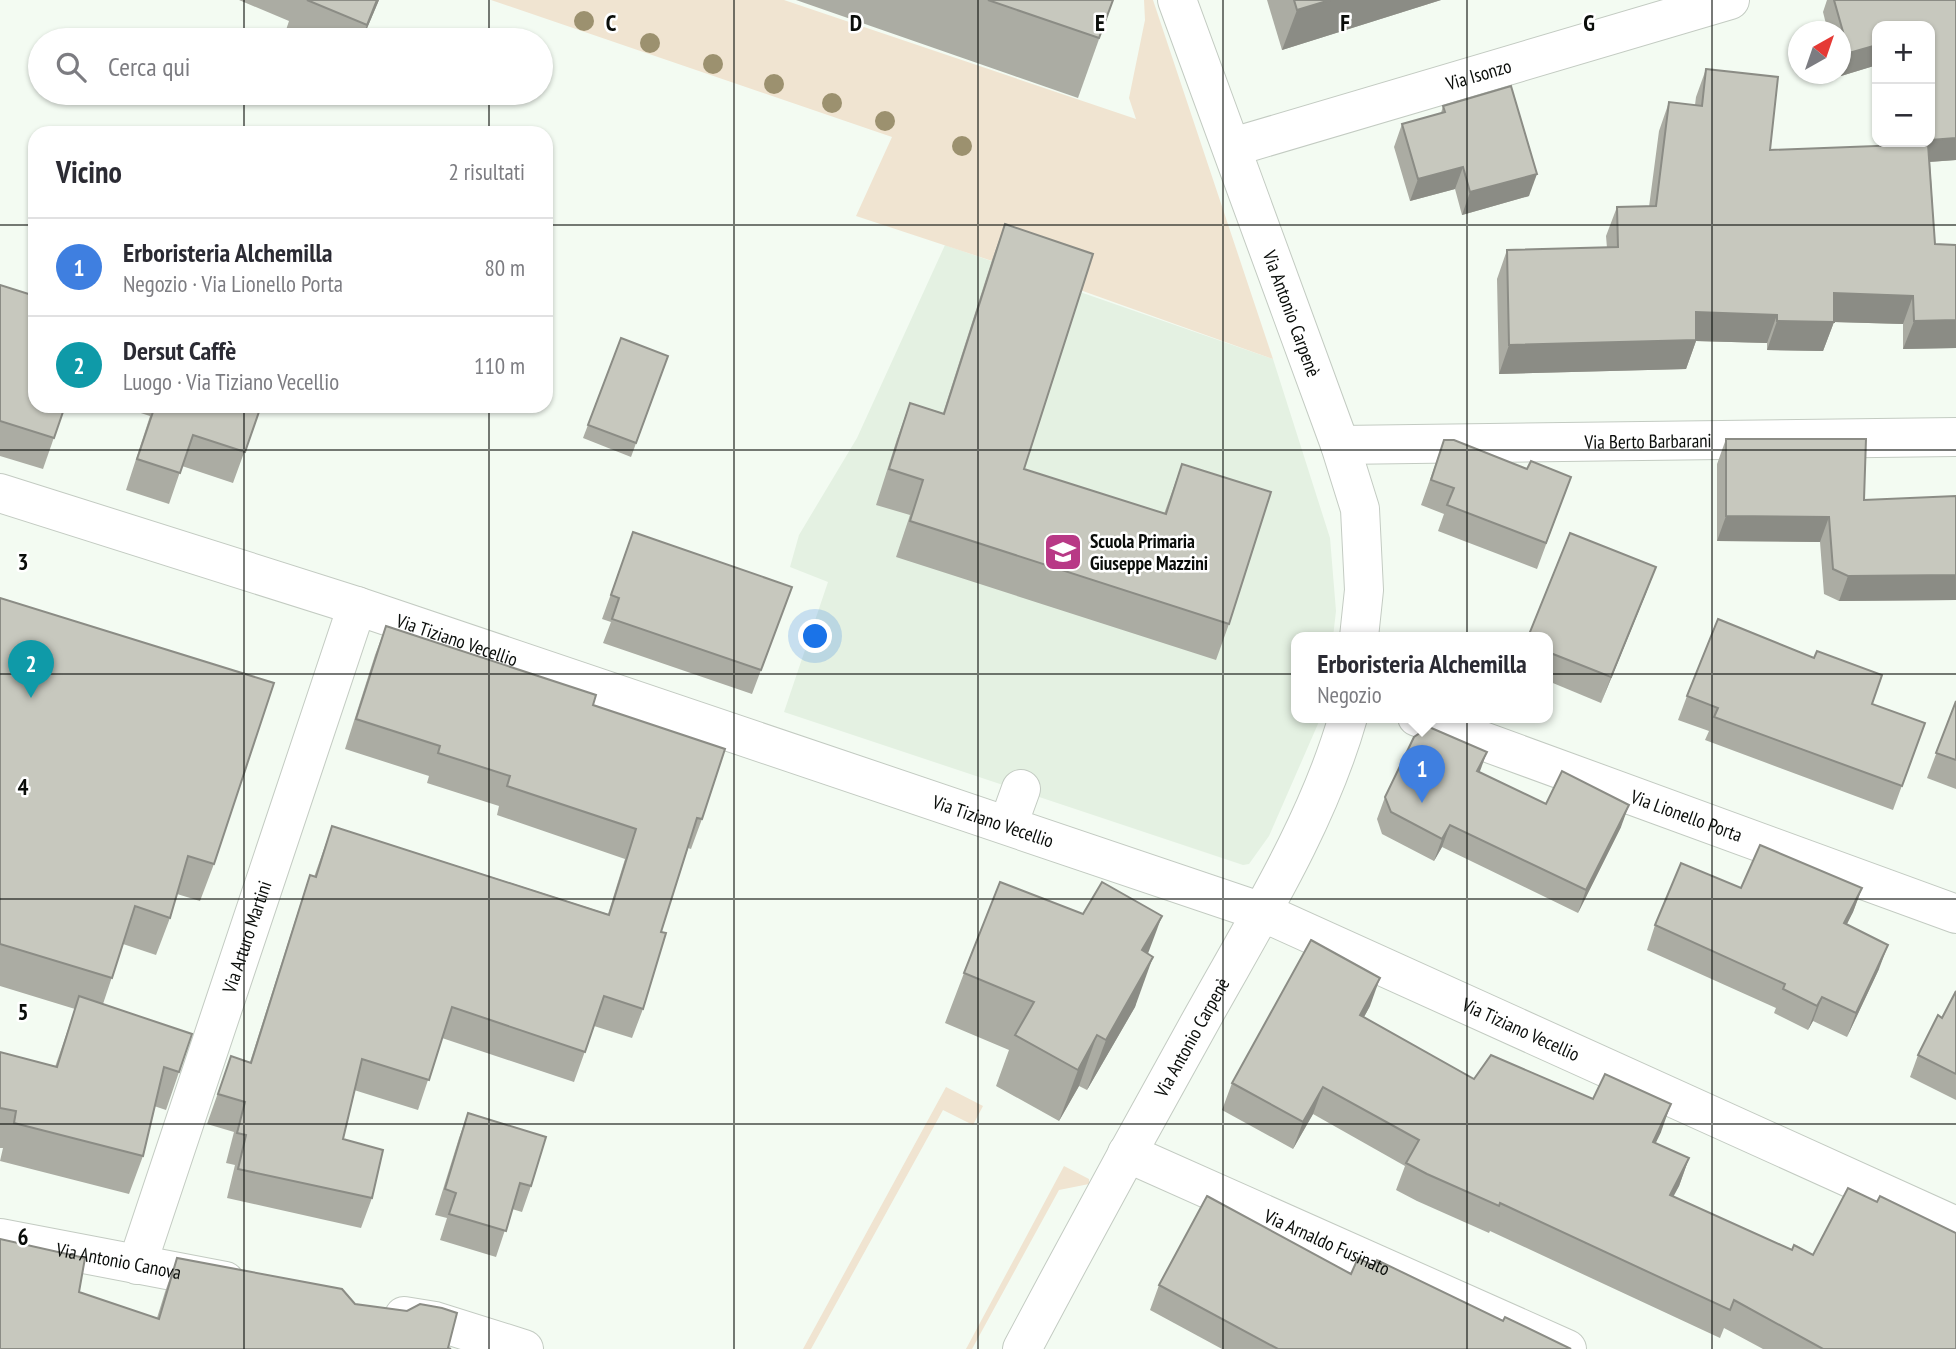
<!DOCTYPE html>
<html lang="it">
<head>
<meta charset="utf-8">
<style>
	:root { --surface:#fff; --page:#f7f7f7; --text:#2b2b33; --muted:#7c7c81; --line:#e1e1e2; --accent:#b45309 }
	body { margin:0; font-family:"PT Sans Narrow",sans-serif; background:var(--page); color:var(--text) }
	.controls { position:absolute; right:21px; top:21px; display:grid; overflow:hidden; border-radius:14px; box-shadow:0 2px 5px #0004 }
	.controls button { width:63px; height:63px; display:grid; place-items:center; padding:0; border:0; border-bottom:2px solid var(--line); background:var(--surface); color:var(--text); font:35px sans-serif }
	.compass { position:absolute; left:1788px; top:21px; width:63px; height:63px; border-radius:50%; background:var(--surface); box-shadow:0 2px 5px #0004; rotate:40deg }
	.you { position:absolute; left:816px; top:637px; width:24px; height:24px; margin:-18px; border:5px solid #fff; border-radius:50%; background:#1a73e8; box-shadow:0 0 0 10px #1a73e833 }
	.badge { display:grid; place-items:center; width:46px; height:46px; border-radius:50%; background:var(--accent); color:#fff; font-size:23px; font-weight:700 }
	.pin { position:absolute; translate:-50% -58px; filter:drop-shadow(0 2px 4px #0008) }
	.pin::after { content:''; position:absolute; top:37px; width:24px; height:21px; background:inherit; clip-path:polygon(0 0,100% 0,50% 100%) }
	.popup { position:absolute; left:1291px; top:632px; width:262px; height:91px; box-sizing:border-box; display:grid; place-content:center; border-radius:14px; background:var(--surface); filter:drop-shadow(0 2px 5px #0005); font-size:23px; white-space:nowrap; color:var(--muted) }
	.popup b { font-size:26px; color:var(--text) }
	.popup::after { content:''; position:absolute; left:50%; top:100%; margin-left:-14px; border:14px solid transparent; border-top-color:var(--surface) }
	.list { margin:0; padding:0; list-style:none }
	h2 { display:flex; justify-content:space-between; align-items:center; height:91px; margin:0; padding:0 28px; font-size:30px }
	h2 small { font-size:23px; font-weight:400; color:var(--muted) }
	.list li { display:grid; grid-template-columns:46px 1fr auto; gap:21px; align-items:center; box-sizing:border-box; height:98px; padding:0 28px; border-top:2px solid var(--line) }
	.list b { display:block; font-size:26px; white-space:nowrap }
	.list p { margin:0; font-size:23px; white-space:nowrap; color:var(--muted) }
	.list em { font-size:23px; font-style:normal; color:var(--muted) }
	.icon { flex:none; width:38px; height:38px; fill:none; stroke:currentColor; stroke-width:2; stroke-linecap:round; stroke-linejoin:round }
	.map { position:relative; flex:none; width:1956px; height:1349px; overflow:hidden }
	.search { position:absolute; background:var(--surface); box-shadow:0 2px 5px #0004; left:28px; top:28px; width:525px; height:77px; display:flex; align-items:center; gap:18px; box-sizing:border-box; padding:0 24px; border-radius:38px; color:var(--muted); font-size:26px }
	.panel { position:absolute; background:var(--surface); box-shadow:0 2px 5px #0004; left:28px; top:126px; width:525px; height:287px; border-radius:21px }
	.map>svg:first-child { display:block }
	.built { fill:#e4f1e2 }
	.green { fill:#f0e4d1 }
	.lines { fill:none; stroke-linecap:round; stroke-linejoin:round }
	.minor-casing { stroke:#c3cbc2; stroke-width:40 }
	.minor { stroke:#fff; stroke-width:38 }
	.tree { fill:#9c916f }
	.wall { fill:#abaca3 }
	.shaded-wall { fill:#8b8c85 }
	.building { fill:#c7c8be; stroke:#8b8c85; stroke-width:2 }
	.grid { fill:none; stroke:#0a0d0a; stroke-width:2; stroke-opacity:0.55 }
	.labels { text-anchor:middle; stroke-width:5; stroke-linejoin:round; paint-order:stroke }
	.street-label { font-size:19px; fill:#0a0d0a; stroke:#fff }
	.poi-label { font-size:19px; font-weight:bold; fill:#0a0d0a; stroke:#fff; text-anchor:start }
	.grid-label { font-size:23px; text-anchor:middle; font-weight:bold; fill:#0a0d0a; stroke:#fff; stroke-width:5; stroke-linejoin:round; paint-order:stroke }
</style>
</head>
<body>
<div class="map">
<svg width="1956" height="1349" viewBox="0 0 1956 1349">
	<rect width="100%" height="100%" fill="#f3fbf2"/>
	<polygon class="built" points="945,245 1273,359 1330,538 1336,611 1333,637 1296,637 1296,717 1321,717 1269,836 1249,864 1243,865 784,712 828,582 790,567 799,535 857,438"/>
	<g class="green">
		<polygon points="491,0 784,0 1136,119 1129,98 1145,20 1144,0 1153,0 1273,359 1080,290 856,216 892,137"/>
		<polygon points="946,1087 983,1106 973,1125 943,1110 811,1349 803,1349"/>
		<polygon points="1064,1166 1089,1179 1089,1184 1059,1190 972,1349 966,1349"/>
	</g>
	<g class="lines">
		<defs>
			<g id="minor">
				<path id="s1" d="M1177,0L1340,445L1360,509L1364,590L1359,637"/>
				<path id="s2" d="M1233,147L1730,0"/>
				<path id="s3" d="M1340,445L1956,437"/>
				<path id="s4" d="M0,493L357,606L1262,912L1956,1226"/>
				<path id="s5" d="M1417,717L1956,914"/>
				<polyline points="1008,825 1021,789"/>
				<path id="s6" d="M1127,1153L1567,1349"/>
				<path id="s7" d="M0,1238L225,1281"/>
				<path id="s8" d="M137,1265L357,606"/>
				<polyline points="404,1316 435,1321 524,1349"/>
				<path id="s9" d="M1022,1349C1082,1236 1143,1124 1205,1013C1258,918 1318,822 1348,717"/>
			</g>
		</defs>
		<use href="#minor" class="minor-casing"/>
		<use href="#minor" class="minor"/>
	</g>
	<g class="tree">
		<circle cx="584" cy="21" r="10"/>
		<circle cx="650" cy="43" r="10"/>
		<circle cx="713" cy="64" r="10"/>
		<circle cx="774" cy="84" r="10"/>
		<circle cx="832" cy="103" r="10"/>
		<circle cx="885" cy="121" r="10"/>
		<circle cx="962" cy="146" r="10"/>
	</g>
	<g class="wall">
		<polygon points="239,0 379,0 362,40 303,40 285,33 289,21"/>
		<polygon points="796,0 1113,0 1078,98"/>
		<polygon points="1267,0 1441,0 1282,50"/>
		<polygon points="1827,0 1956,0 1956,160 1930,162 1935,244 1956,245 1956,348 1903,349 1903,324 1834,322 1823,351 1767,350 1767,343 1696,341 1686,369 1499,374 1497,279 1507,250 1607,248 1606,236 1617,207 1649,207 1659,131 1669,102 1695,105 1696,97 1706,69 1770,150 1907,145 1906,142 1930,142 1930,26 1877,26 1877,65 1841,76 1840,32 1828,32 1823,12"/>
		<polygon points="1443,106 1529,196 1462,215 1455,189 1410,201 1394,147 1402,124 1441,113"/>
		<polygon points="1005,224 1024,469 1164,514 1182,464 1229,624 1216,660 896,557 910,515 876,505 897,439 910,403 943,413 992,260"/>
		<polygon points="0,285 65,406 43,469 0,456"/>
		<polygon points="621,338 668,356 631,457 583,438"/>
		<polygon points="119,406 261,406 233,483 182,466 169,504 126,490 150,416"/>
		<polygon points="1726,439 1864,500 1956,496 1956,600 1839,601 1824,594 1820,542 1717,541 1717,464"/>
		<polygon points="1444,440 1527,469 1571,477 1537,569 1438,531 1444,514 1421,505"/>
		<polygon points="633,532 792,587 752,694 603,643 611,622 602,619"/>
		<polygon points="1656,567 1646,593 1601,703 1548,681 1548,637"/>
		<polygon points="0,598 214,864 200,901 177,894 170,918 156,955 123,944 103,1004 179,1072 166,1110 154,1106 143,1156 129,1194 0,1161 3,1148 0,1148 0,1052 55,1067 75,1009 0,986"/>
		<polygon points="386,626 593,705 702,819 691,849 688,848 661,932 643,1009 632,1038 594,1026 574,1082 442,1038 418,1110 354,1090 343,1139 372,1198 361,1228 227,1198 235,1165 226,1163 234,1132 207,1124 231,1056 250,1062 300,905 310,875 314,877 332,826 608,914 625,859 497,815 499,806 427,783 429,776 345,749 375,655"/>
		<polygon points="1687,696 1872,704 1925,723 1893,810 1705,740 1709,731 1678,720"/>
		<polygon points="1956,701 1956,789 1927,778"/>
		<polygon points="1480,772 1546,804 1621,827 1578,913 1442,847 1434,861 1382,834 1377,819 1385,797"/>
		<polygon points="1741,888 1862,888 1853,912 1847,924 1879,969 1847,1037 1813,1021 1808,1030 1774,1013 1776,1008 1647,950 1655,925"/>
		<polygon points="1148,954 1135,1007 1087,1090 1079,1086 1059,1121 996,1086 1009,1050 945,1023 964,973"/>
		<polygon points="1956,991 1956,1100 1910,1077 1918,1055 1942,1018"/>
		<polygon points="1370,1006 1364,1017 1474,1079 1661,1132 1655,1143 1689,1158 1679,1186 1673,1196 1956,1349 1763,1349 1724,1328 1720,1338 1490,1231 1489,1233 1417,1201 1396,1190 1405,1166 1313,1114 1293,1149 1222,1110 1232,1083"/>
		<polygon points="468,1113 531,1186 522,1212 512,1209 496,1257 440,1240 447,1218 435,1215 459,1138"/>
		<polygon points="177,1258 355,1304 448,1348 0,1349 79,1292 157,1318 165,1292"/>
		<polygon points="1374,1266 1571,1349 1222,1349 1150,1310 1159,1285 1351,1274"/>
	</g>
	<g class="shaded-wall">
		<polygon points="377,0 379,0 362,40 361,40"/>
		<polygon points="1330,0 1441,0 1282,50 1297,10"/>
		<polygon points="1877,45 1877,65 1841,76 1849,53"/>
		<polygon points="1956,138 1956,160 1913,163 1921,142 1930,142 1930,140"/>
		<polygon points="1463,167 1455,189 1410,201 1418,179"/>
		<polygon points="1537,174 1529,196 1462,215 1470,192"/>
		<polygon points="1834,293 1913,296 1903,324 1834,322 1823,351 1767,350 1777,321"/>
		<polygon points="1696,312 1777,315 1767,343 1696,341 1686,369 1499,374 1509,345"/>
		<polygon points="1956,320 1956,348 1903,349 1914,321"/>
		<polygon points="1726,516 1829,517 1820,542 1717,541"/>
		<polygon points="1656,567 1646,593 1601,703 1611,677"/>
		<polygon points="1956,575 1956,600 1839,601 1848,576"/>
		<polygon points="1487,752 1479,774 1477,771"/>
		<polygon points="1629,805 1621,827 1578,913 1586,890"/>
		<polygon points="1450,825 1442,847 1434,861 1442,839"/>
		<polygon points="1862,888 1853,912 1835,947 1844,923"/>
		<polygon points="1162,916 1143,967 1142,950"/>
		<polygon points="1888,945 1879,969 1847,1037 1856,1013"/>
		<polygon points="1153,957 1135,1007 1087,1090 1106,1040"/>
		<polygon points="1380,978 1370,1006 1350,1042 1360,1015"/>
		<polygon points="1822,997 1813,1021 1808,1030 1817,1006"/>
		<polygon points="1097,1035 1079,1086 1059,1121 1078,1070"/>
		<polygon points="1323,1087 1313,1114 1293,1149 1303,1122"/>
		<polygon points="1671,1104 1661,1132 1643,1170 1653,1142"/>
		<polygon points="1689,1158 1679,1186 1660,1222 1670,1195"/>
	</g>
	<g class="building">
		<polygon points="307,0 377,0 367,25"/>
		<polygon points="988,0 1113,0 1099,38"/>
		<polygon points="1294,0 1330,0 1297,10"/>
		<polygon points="1834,0 1956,0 1956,138 1930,140 1930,26 1877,26 1877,45 1849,53"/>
		<polygon points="1706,69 1778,77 1770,150 1928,144 1935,244 1956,245 1956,320 1914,321 1913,296 1834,293 1834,322 1777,321 1777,315 1696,312 1696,340 1509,345 1507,250 1618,247 1617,207 1656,206 1669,102 1702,106"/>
		<polygon points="1511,86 1537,174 1470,192 1463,167 1418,179 1402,124 1445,112 1443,106"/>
		<polygon points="1005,224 1093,254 1024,469 1166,514 1182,464 1271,492 1229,624 910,521 923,480 889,469 901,431 910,403 944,414"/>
		<polygon points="0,285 35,296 35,406 65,406 54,438 0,421"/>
		<polygon points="621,338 668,356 636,443 588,425"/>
		<polygon points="155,406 261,406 245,452 193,435 180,473 137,459"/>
		<polygon points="1726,439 1866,439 1864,500 1956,496 1956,575 1848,576 1833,569 1829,517 1726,516"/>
		<polygon points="1444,440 1454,440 1527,469 1531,461 1571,477 1546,543 1447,505 1454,488 1431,480"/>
		<polygon points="633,532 792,587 761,670 612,619 619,598 611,595"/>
		<polygon points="1570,533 1656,567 1611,677 1548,652 1548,637 1528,637"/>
		<polygon points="0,598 274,683 214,864 188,856 170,918 135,906 112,978 0,944"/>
		<polygon points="1718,619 1814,658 1817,651 1882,675 1872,704 1925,723 1902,786 1714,717 1718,708 1687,696"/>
		<polygon points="386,626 596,695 593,705 725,749 702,819 697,818 661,932 666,933 643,1009 604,996 585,1052 452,1007 429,1080 362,1059 343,1139 383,1150 372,1198 238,1169 246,1135 237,1133 245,1102 218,1094 231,1056 251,1063 310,875 316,877 332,826 609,915 636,829 507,786 510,776 438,753 440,746 356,719"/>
		<polygon points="1956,701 1956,760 1936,753"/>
		<polygon points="1429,727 1487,752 1477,771 1546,804 1562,771 1629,805 1586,890 1450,825 1442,839 1391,812 1385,797 1414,737"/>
		<polygon points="1760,845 1862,888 1844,923 1888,945 1856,1013 1822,997 1817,1006 1783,989 1785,984 1655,925 1681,863 1741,888"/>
		<polygon points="1000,882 1083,914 1102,882 1162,916 1142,950 1153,957 1106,1040 1097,1035 1078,1070 1015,1035 1034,1002 964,973"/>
		<polygon points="1311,940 1380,978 1360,1015 1474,1079 1491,1055 1593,1099 1605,1074 1671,1104 1653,1142 1689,1158 1670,1195 1792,1250 1794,1245 1813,1255 1848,1188 1877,1202 1880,1196 1956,1233 1956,1349 1823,1349 1734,1300 1730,1310 1500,1203 1499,1206 1427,1174 1406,1163 1419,1140 1323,1087 1303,1122 1232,1083"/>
		<polygon points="1956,991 1956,1074 1918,1055 1938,1015 1942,1018"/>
		<polygon points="79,996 192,1034 179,1072 164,1067 143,1156 14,1123 16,1111 0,1108 0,1052 57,1067"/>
		<polygon points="468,1113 546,1137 531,1186 520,1183 506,1231 449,1214 456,1193 445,1189"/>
		<polygon points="1207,1196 1351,1274 1358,1258 1374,1266 1377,1260 1503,1321 1505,1317 1571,1349 1278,1349 1159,1285"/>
		<polygon points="0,1239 85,1258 79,1292 159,1319 177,1258 342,1289 355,1304 407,1311 420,1304 442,1308 457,1313 448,1348 451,1349 0,1349"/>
	</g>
	<path class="grid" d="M244,0V40M489,0V40M734,0V1349M978,0V1349M1223,0V1349M1467,0V1349M1712,0V1349M244,93V133M489,93V133M0,225H35M546,225H1956M244,406V1349M489,406V1349M0,450H1956M0,674H1956M0,899H1956M0,1124H1956"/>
	<defs>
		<symbol id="school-square" viewBox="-11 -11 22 22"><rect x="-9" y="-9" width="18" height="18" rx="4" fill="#b83986" stroke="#fff"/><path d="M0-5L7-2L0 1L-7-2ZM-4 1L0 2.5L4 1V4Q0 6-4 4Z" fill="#fff"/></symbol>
	</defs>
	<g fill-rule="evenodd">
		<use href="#school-square" x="1041" y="530" width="44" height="44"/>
	</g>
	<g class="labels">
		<g class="street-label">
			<text dy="7" stroke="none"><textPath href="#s2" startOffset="256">Via Isonzo</textPath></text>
			<text dy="7" stroke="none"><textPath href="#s1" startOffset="334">Via Antonio Carpenè</textPath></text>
			<text dy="7" stroke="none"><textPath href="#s3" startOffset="308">Via Berto Barbarani</textPath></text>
			<text dy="7" stroke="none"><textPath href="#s4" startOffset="480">Via Tiziano Vecellio</textPath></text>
			<text dy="7" stroke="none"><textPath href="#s5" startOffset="287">Via Lionello Porta</textPath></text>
			<text dy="7" stroke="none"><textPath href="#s4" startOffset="1046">Via Tiziano Vecellio</textPath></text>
			<text dy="7" stroke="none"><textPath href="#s8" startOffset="346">Via Arturo Martini</textPath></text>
			<text dy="7" stroke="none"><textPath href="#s4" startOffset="1614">Via Tiziano Vecellio</textPath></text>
			<text dy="7" stroke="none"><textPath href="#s9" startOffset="355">Via Antonio Carpenè</textPath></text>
			<text dy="7" stroke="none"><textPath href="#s6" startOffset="219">Via Arnaldo Fusinato</textPath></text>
			<text dy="7" stroke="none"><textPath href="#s7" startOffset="121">Via Antonio Canova</textPath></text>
		</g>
		<g class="poi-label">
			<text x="1090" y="548">Scuola Primaria<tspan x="1090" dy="22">Giuseppe Mazzini</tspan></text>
		</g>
	</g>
	<g class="grid-label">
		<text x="611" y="31">C</text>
		<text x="856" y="31">D</text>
		<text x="1100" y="31">E</text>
		<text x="1345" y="31">F</text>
		<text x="1589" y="31">G</text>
		<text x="23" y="570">3</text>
		<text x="23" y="795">4</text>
		<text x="23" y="1020">5</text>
		<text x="23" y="1245">6</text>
	</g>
</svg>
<div class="controls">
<button>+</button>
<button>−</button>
</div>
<svg class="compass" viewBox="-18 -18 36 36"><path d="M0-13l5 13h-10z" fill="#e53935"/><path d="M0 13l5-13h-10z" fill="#7c7c81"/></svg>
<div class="you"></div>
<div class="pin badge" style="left:1422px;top:803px;background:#3f7fe0">1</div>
<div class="popup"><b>Erboristeria Alchemilla</b>Negozio</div>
<div class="pin badge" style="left:31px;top:698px;background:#0f9aa8">2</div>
<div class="search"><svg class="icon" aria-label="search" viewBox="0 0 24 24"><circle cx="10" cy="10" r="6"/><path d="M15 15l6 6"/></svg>Cerca qui</div>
<section class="panel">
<h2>Vicino<small>2 risultati</small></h2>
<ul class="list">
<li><span class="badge" style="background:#3f7fe0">1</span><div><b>Erboristeria Alchemilla</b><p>Negozio · Via Lionello Porta</p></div><em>80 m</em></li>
<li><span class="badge" style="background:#0f9aa8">2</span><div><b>Dersut Caffè</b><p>Luogo · Via Tiziano Vecellio</p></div><em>110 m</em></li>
</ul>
</section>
</div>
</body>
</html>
